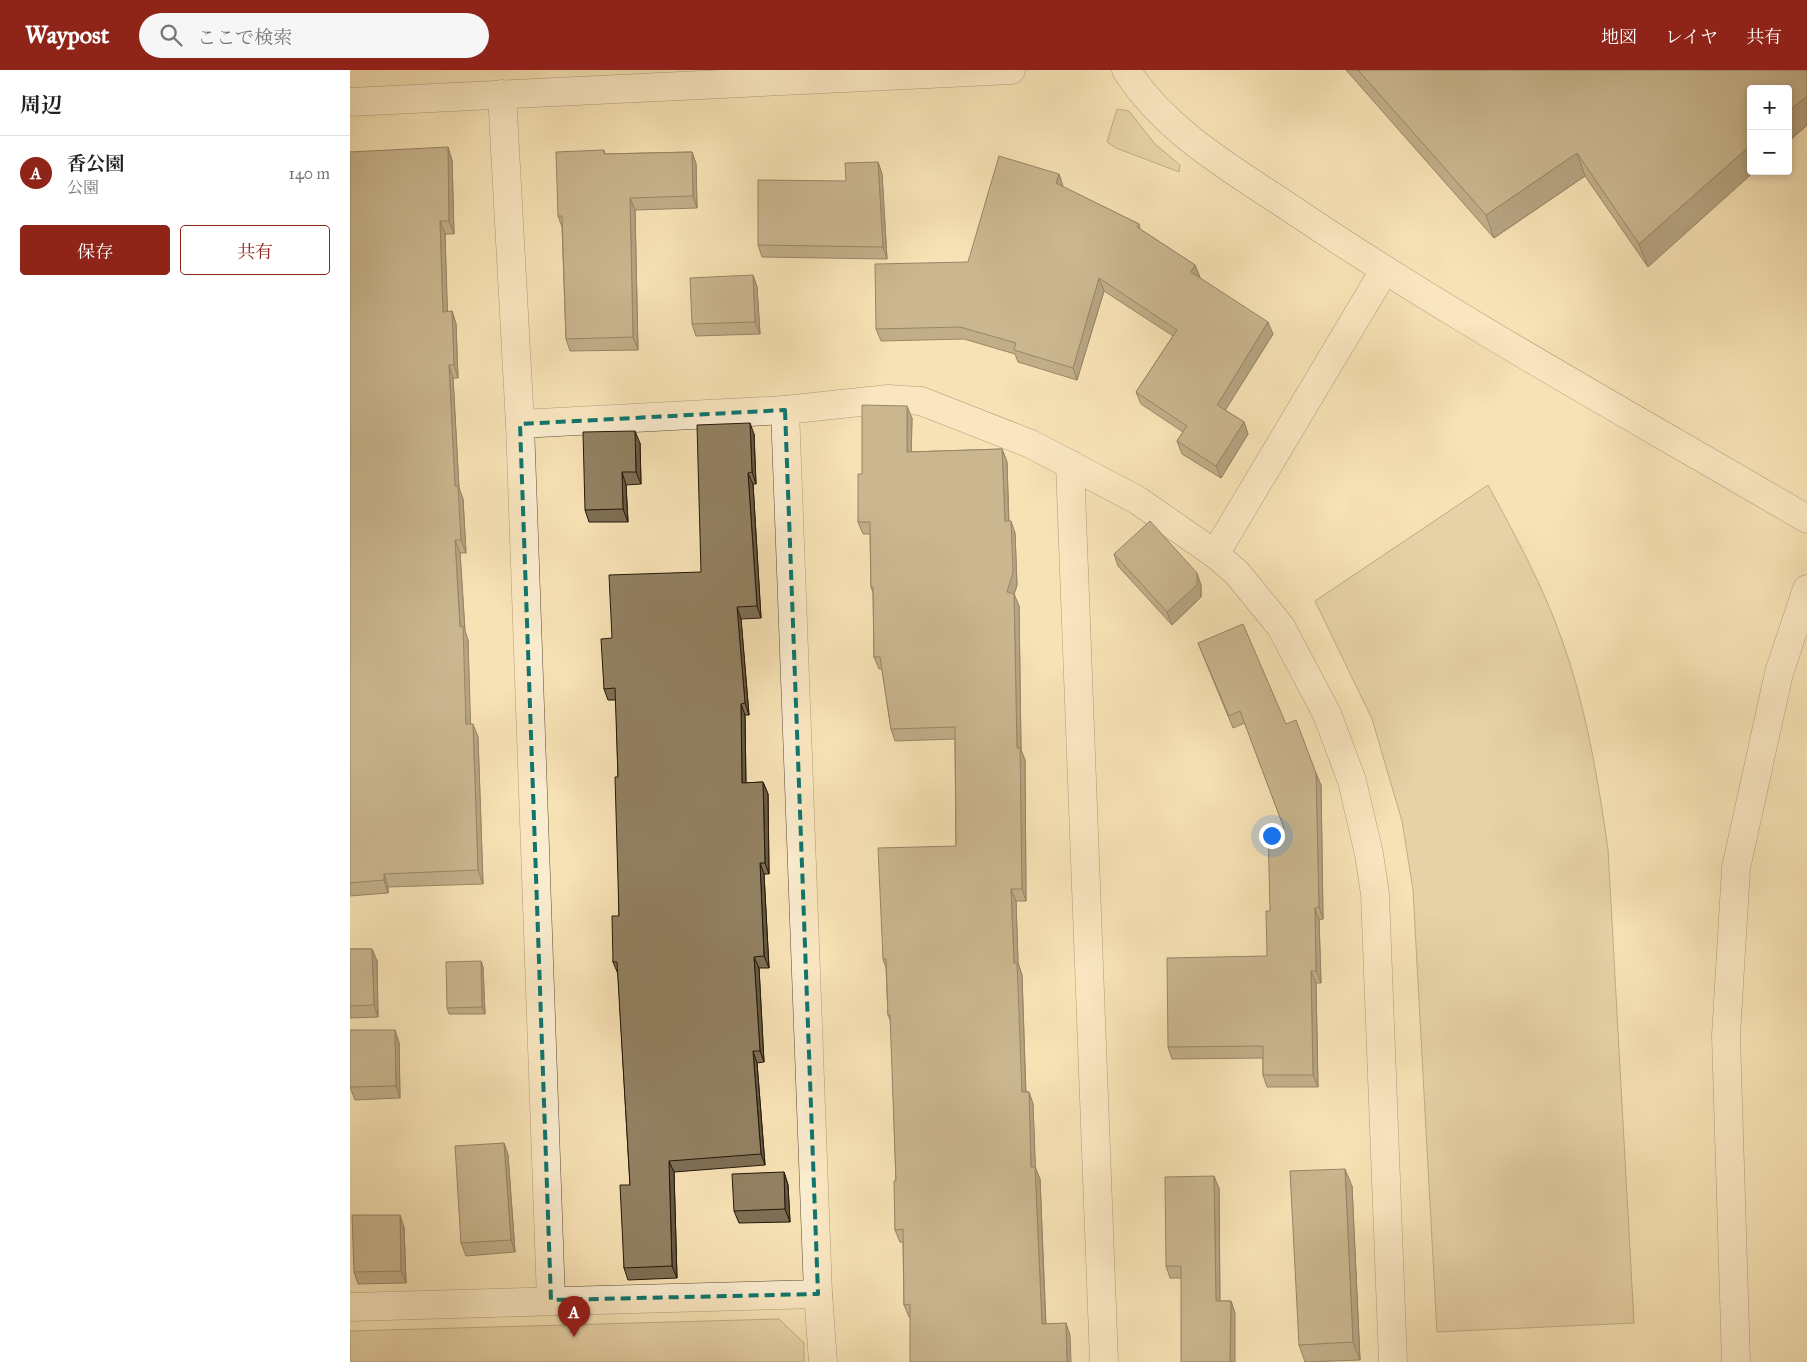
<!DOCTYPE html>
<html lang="ja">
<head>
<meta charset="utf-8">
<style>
	:root { --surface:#fff; --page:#f6f6f6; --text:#222; --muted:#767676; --line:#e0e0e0; --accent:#8f2418 }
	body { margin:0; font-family:"IM FELL Great Primer","Noto Serif JP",serif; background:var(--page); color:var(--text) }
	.controls { position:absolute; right:15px; top:15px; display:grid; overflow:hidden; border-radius:5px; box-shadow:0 2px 8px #0003 }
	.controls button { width:45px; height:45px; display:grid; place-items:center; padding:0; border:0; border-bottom:1px solid var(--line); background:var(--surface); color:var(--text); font:25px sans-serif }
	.you { position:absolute; left:921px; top:765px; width:18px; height:18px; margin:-12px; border:4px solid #fff; border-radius:50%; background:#1a73e8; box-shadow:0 0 0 8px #1a73e833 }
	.badge { display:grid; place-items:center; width:32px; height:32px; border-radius:50%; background:var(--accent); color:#fff; font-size:16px; font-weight:700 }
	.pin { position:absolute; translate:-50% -41px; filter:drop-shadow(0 1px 2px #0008) }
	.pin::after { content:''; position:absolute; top:26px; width:18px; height:15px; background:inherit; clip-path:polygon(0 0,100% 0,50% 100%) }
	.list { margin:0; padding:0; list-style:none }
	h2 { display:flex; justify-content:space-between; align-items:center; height:65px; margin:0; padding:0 20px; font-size:21px }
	h2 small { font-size:16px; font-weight:400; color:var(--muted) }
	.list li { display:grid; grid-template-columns:32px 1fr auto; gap:15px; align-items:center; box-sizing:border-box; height:75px; padding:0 20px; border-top:1px solid var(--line) }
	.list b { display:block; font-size:19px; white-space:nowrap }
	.list p { margin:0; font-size:16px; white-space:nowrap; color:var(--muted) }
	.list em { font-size:16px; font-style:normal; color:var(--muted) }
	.actions { display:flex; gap:10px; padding:15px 20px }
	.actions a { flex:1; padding:11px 0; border:1px solid var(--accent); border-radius:5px; text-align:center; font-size:18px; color:var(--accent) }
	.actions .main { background:var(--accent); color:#fff }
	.icon { flex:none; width:28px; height:28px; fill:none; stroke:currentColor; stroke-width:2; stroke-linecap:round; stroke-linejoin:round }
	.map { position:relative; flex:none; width:1457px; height:1292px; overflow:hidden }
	header { display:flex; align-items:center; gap:30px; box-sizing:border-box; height:70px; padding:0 25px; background:var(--accent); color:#fff }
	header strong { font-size:24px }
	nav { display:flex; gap:28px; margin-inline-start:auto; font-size:18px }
	.search { width:350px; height:45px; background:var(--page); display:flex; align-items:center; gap:12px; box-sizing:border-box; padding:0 18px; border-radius:28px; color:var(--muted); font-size:19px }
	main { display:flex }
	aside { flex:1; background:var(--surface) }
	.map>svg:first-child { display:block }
	.green { fill:#d3bf98; stroke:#7c6b50 }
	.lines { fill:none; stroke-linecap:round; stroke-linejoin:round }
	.minor-casing { stroke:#5a4a33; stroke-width:29 }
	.tertiary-casing { stroke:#5a4a33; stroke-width:29 }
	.minor { stroke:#faeccf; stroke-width:28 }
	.tertiary { stroke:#faeccf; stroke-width:28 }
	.wall { fill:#7e6f54; stroke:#251708 }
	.shaded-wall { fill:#665a45; stroke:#251708 }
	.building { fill:#928162; stroke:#251708 }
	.marked { fill:none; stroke:#0f766e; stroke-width:4; stroke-dasharray:10 6; stroke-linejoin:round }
</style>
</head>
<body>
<header>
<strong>Waypost</strong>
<div class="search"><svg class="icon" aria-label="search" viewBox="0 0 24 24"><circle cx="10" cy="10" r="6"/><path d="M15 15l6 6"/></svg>ここで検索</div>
<nav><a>地図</a><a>レイヤ</a><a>共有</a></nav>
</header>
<main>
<aside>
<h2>周辺<small></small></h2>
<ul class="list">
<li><span class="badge">A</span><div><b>香公園</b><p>公園</p></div><em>140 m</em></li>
</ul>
<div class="actions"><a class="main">保存</a><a>共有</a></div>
</aside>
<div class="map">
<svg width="1457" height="1292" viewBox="0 0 1457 1292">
	<rect width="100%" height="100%" fill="#f7e2b5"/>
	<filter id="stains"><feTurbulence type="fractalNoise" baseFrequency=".004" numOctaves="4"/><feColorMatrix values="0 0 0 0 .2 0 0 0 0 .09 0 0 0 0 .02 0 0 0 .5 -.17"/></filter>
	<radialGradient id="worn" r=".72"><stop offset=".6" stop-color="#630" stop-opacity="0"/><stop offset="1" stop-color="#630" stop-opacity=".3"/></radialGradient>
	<g class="green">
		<polygon points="767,39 779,41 805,74 830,95 829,102 766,78 757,72"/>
		<path d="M1138,415C1165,465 1193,516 1212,570C1236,637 1248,709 1258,779L1284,1253L1087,1262L1063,820L1052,751L1022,649L965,531Z"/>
		<polygon points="429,1249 454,1273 454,1292 0,1292 0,1261"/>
	</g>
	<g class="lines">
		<defs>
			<g id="minor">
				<polyline points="152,24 170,354"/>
				<polyline points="720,394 754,1292"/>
				<polyline points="865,484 1034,201"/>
				<polyline points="468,1224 473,1292"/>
				<polyline points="201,1230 170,354 435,340"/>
				<polyline points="0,1237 468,1224 435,340 538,329 571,331 681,374 787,430 865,484 887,503 931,557 977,644 1002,711 1019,784 1025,824 1043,1292"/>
			</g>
			<g id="tertiary">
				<path d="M776,0C817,64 887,102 949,144C1113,254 1287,349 1457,449"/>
				<polyline points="0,32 661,0"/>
				<polyline points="1386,1292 1376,966 1386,798 1429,603 1457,519"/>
			</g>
		</defs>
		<use href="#minor" class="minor-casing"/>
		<use href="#tertiary" class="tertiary-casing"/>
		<use href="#minor" class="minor"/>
		<use href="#tertiary" class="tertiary"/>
	</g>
	<g class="wall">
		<polygon points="996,0 1457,0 1457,55 1438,72 1438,19 1298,197 1235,106 1144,168"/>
		<polygon points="254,80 255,84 342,82 346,94 347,138 285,140 288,280 220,281 216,269 212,157 208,146"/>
		<polygon points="0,82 102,90 104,164 95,164 97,242 102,241 106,254 108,308 103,308 109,418 113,429 116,483 110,483 115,561 118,570 120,654 128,667 133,814 38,817 38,823 0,826"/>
		<polygon points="528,92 532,104 537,189 412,187 408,175 496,111"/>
		<polygon points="709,104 713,117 789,154 790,159 845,195 850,208 923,264 875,340 894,352 898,364 871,408 832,384 827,371 833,362 791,334 786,322 823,266 754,221 727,310 668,292 665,284 614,269 531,271 526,259 618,192"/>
		<polygon points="403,205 407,217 410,264 346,266 342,254"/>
		<polygon points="562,348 561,382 652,379 657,392 659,451 665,463 667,515 664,524 669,536 671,680 675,690 676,831 666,831 668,893 672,905 676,1022 679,1022 683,1034 685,1097 690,1109 696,1254 720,1265 559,1247 554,1235 553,1172 550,1172 545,1160 546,1111 541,952 538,945 536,898 533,889 606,776 605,669 545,671 541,659 532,599 529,599 524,587 523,523 521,517 520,464 513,464 508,452 512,404"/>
		<polygon points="404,364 406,414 403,414 411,548 391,549 399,645 395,645 396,713 413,712 418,724 419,804 414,804 419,898 409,898 414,992 407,993 415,1095 324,1102 327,1208 278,1210 274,1198 280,1115 268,904 263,892 269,846 268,707 266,630 258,630 254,619 262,568 351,502"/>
		<polygon points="290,373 291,414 276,415 278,452 239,452 235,440"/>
		<polygon points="764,484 851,515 851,527 822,555 768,496"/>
		<polygon points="848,573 936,654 971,715 973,849 969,850 971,913 966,913 968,1017 917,1017 913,1005 913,988 822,989 818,977 917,886 934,758 895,653 883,658"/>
		<polygon points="0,879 22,879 27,891 28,947 0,948"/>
		<polygon points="131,891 133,897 135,944 99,944 97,938"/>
		<polygon points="49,972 50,1028 5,1030 0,1017"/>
		<polygon points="154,1073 158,1085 165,1182 116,1186 111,1173"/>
		<polygon points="434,1102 438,1115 440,1152 389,1153 384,1141"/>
		<polygon points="1002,1116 1010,1290 955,1292 949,1275"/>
		<polygon points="869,1118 870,1231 881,1231 885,1243 831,1208 820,1208 816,1196"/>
		<polygon points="54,1157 56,1213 8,1214 4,1202"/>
	</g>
	<g class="shaded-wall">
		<polygon points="1457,26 1457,55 1438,72 1438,42"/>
		<polygon points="1401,75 1401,101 1405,101 1298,197 1289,174"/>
		<polygon points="98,77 102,90 104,164 99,151"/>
		<polygon points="342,82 346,94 347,138 343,126"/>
		<polygon points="1227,83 1235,106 1144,168 1136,145"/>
		<polygon points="528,92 532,104 537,189 533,177"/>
		<polygon points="709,104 713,116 710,126 706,113"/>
		<polygon points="280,128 285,140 288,280 283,267"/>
		<polygon points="90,151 95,164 98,255 93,242"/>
		<polygon points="845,195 850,207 845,214 841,202"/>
		<polygon points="403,205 407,217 410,264 405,252"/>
		<polygon points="749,208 754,221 727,310 723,298"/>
		<polygon points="102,241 106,254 108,308 104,295"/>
		<polygon points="918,252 923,264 871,347 867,335"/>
		<polygon points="99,295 103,308 109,418 113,429 116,483 111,470 105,416"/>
		<polygon points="557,336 562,348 561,394 557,382"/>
		<polygon points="894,352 898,364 871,408 866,396"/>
		<polygon points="400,353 404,364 406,414 402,402"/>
		<polygon points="285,361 290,373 291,414 286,402"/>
		<polygon points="652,379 657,392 659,463 655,451"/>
		<polygon points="272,402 276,415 278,452 273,439"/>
		<polygon points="398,403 403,414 411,548 407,536"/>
		<polygon points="661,451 665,463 667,515 661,535 657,522"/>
		<polygon points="105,470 110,483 115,561 118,570 121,667 116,654"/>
		<polygon points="847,503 851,515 851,527 822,555 817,542"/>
		<polygon points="664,524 669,536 671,680 675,690 676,831 672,819 667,678"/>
		<polygon points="387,537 391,549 399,645 395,633"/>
		<polygon points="391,634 395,645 396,725 392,713"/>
		<polygon points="123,654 128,667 133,814 128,800"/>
		<polygon points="966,703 971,715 973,849 969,837"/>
		<polygon points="413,712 418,724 419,804 415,793"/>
		<polygon points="410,793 414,804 419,898 414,886"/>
		<polygon points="34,804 38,817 38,823 34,810"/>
		<polygon points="661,819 666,831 668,893 672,905 676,1034 672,1022 664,893"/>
		<polygon points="965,838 969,850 971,913 966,901"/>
		<polygon points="22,879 27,891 28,947 24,935"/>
		<polygon points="404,887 409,898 414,992 410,981"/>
		<polygon points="131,891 133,897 135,944 132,937"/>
		<polygon points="961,901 966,913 968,1017 963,1005"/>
		<polygon points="45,960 49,972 50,1028 46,1016"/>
		<polygon points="403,981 407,993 415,1095 411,1084"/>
		<polygon points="679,1022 683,1034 686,1109 681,1097"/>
		<polygon points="154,1073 158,1085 165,1182 161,1170"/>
		<polygon points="319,1091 324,1102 327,1208 322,1196"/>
		<polygon points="685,1097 690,1109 696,1266 692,1254"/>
		<polygon points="995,1099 1002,1116 1010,1290 1003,1272"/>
		<polygon points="434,1102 438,1115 440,1152 435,1139"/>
		<polygon points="864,1106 869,1118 870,1243 866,1231"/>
		<polygon points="50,1145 54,1157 56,1213 51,1201"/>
		<polygon points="881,1231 885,1243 885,1292 880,1292"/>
		<polygon points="716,1253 720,1265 721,1292 717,1292"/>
	</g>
	<g class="building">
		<polygon points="1008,0 1457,0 1457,26 1438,42 1438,19 1401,19 1401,75 1289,174 1227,83 1136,145"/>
		<polygon points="98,77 99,151 90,151 93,242 102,241 104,295 99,295 105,416 108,416 111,470 105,470 110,557 113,556 116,654 123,654 128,800 34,804 34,810 0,813 0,82"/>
		<polygon points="254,80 254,84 342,82 343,126 280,128 283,267 216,269 212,146 208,146 206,82"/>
		<polygon points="649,86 709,104 706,113 789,154 787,157 845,195 841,202 918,252 867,335 894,352 866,396 827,371 837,356 786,322 827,260 749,208 723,298 664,280 666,273 610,257 526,259 525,194 618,192"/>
		<polygon points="528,92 533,177 408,175 408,110 496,111 495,93"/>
		<polygon points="403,205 405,252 342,254 340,208"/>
		<polygon points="512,335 557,336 557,382 652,379 655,451 661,451 663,502 657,522 664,524 667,678 670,678 672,819 661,819 664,893 667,893 672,1022 679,1022 681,1097 685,1097 692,1254 716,1253 717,1292 560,1292 560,1234 554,1235 553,1159 545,1160 544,1111 546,1111 540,945 538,945 536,889 533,889 528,778 606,776 605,657 541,659 530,587 524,587 523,517 521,517 520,452 508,452 508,404 512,404"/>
		<polygon points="400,353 402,402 398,403 407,536 387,537 395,633 391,634 392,713 413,712 415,793 410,793 414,886 404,887 410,981 403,981 411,1084 319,1091 322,1196 274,1198 270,1115 280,1115 267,892 263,892 262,846 269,846 265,707 268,707 265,618 254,619 251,569 262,568 259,505 351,502 347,355"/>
		<polygon points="285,361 286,402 272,402 273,439 235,440 233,362"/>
		<polygon points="800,451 847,503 847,515 817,542 764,484"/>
		<polygon points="893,554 936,654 946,650 966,703 969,837 965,838 966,901 961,901 963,1005 913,1005 913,976 818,977 817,888 917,886 916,841 920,841 918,758 934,758 890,641 879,646 848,573"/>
		<polygon points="0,879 22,879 24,935 0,936"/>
		<polygon points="131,891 132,937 97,938 96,892"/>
		<polygon points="0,960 45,960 46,1016 0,1017"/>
		<polygon points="154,1073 161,1170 111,1173 105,1076"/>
		<polygon points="995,1099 1003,1272 949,1275 940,1101"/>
		<polygon points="434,1102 435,1139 384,1141 382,1104"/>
		<polygon points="864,1106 866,1231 881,1231 880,1292 831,1292 831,1196 816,1196 815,1107"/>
		<polygon points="2,1145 50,1145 51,1201 4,1202"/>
	</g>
	<path d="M0 0H1457V1292H0ZM435,340L468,1224L201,1230L170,354Z" fill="#f7e2b5" fill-opacity=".55" fill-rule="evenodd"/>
	<path class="marked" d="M435,340L468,1224L201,1230L170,354Z"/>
	<rect width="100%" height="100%" filter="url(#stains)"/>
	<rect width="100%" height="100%" fill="url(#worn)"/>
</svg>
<div class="controls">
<button>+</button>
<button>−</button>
</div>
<div class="you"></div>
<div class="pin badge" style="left:224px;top:1267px">A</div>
</div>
</main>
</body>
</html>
